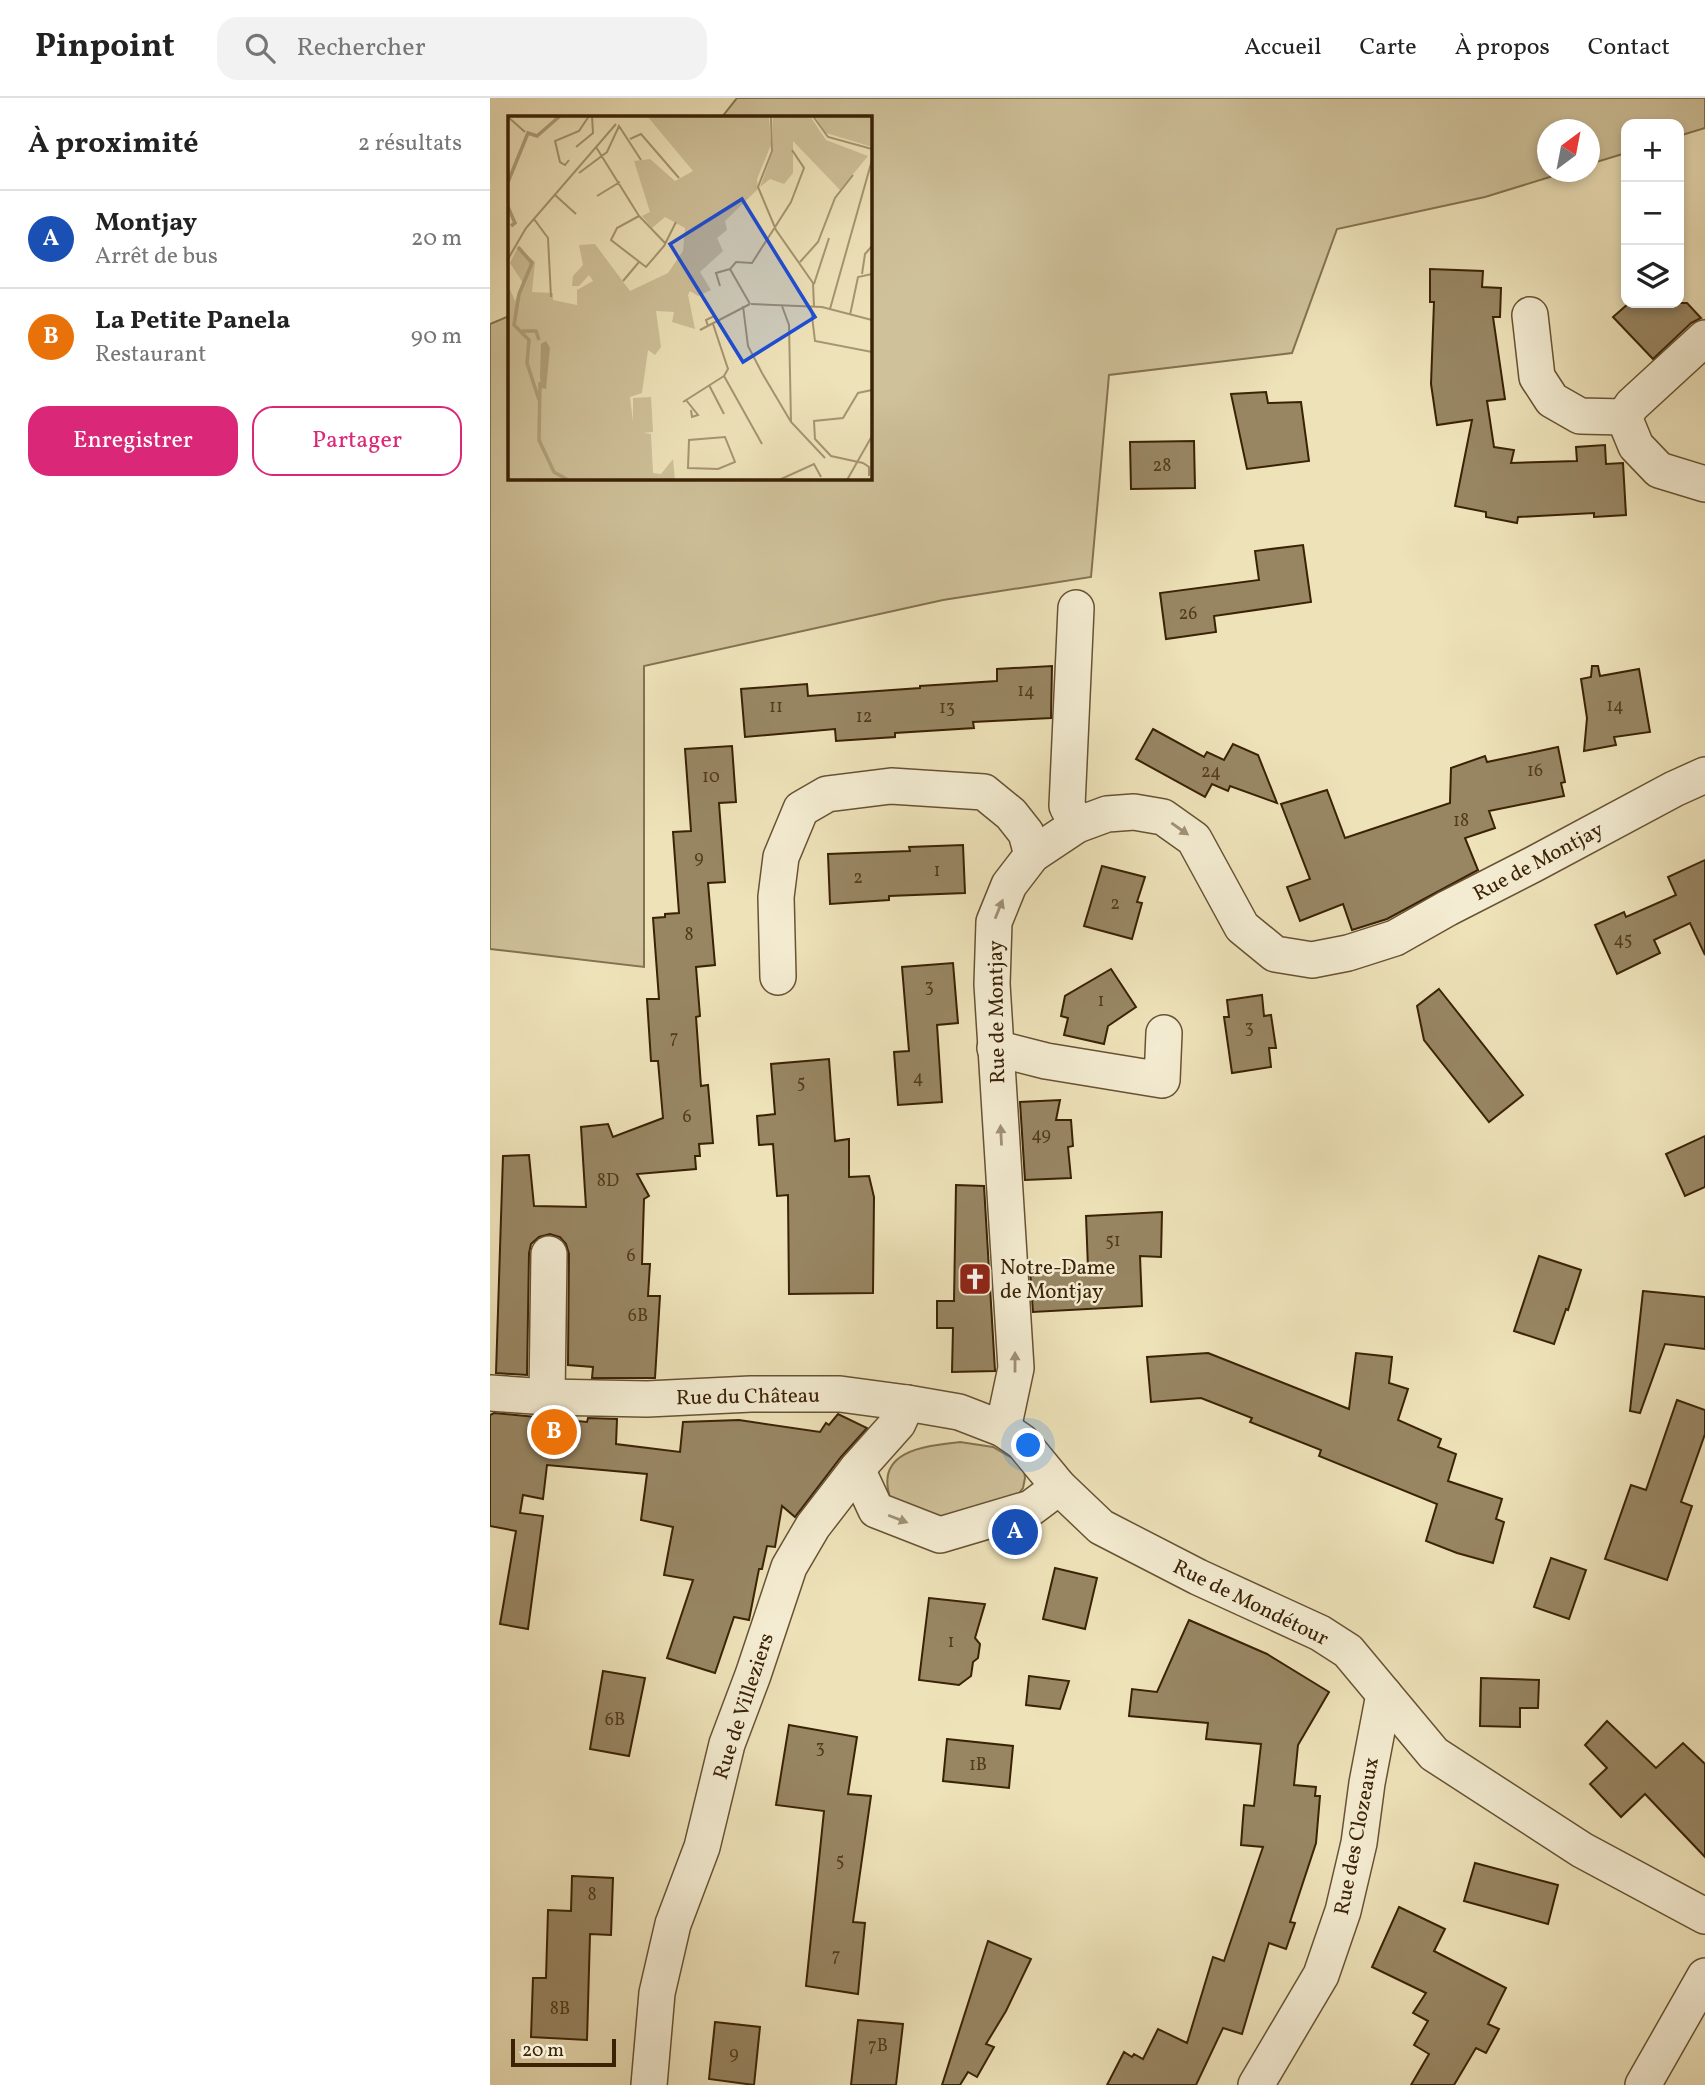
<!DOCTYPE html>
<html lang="fr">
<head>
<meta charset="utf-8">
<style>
	:root { --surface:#fff; --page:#f2f2f2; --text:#222; --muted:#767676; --line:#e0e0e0; --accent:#db2777 }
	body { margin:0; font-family:Vollkorn,serif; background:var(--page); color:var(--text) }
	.controls { position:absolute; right:21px; top:21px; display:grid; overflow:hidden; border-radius:14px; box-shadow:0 4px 10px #0003 }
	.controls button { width:63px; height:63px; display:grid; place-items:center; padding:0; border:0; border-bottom:2px solid var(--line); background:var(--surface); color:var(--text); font:35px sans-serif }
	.compass { position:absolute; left:1047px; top:21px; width:63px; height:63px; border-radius:50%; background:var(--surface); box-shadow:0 4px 10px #0003; rotate:32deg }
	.scale { position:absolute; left:21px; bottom:18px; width:105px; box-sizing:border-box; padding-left:7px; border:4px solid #3a2205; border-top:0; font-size:19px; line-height:24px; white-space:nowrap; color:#3a2205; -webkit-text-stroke:5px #f4ecd2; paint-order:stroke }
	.you { position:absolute; left:539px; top:1348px; width:24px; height:24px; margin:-18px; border:5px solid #fff; border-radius:50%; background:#1a73e8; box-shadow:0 0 0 10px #1a73e833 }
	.badge { display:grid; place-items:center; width:46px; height:46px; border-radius:50%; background:var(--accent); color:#fff; font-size:23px; font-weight:700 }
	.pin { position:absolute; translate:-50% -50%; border:4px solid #fff; box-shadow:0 2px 7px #0006 }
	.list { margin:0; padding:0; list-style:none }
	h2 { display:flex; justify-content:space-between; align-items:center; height:91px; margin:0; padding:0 28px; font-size:30px }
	h2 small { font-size:23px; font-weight:400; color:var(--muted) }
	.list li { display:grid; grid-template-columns:46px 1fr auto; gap:21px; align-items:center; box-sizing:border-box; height:98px; padding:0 28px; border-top:2px solid var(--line) }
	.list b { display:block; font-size:26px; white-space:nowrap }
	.list p { margin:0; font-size:23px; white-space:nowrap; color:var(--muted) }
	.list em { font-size:23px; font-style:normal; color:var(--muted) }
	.actions { display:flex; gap:14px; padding:21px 28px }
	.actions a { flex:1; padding:16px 0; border:2px solid var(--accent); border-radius:21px; text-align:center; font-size:24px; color:var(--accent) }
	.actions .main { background:var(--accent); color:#fff }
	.icon { flex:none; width:38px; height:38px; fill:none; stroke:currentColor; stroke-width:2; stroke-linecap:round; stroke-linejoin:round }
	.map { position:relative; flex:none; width:1215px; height:1987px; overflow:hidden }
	header { display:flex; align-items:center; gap:42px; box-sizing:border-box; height:98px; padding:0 35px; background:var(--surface); border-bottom:2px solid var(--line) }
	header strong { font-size:33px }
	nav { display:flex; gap:38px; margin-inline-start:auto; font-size:24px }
	.search { width:490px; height:63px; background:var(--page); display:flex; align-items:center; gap:18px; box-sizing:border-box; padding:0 24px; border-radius:21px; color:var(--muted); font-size:26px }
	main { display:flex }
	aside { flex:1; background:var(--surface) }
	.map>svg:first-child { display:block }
	.green { fill:#cfc19a; stroke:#847250; stroke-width:2 }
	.building { fill:#988663; stroke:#3a2205; stroke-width:2 }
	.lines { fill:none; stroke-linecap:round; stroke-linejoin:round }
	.minor-casing { stroke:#675232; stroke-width:38 }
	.minor { stroke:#f4ecd2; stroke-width:35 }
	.oneway { fill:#a09176 }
	.labels { text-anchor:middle; stroke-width:5; stroke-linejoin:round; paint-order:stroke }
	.number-label { font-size:18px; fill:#523b1c }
	.street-label { font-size:21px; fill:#3a2205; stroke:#f4ecd2 }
	.poi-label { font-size:21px; fill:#3a2205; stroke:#f4ecd2; text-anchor:start }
	.inset-river { fill:none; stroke:#b1a17c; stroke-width:3.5 }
	.inset-road { fill:none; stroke:#a69571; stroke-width:2 }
	.view { fill:#1d4ed8; fill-opacity:0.15; stroke:#1d4ed8; stroke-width:3.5 }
	.inset-edge { fill:none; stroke:#3a2205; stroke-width:3.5 }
</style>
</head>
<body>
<header>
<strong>Pinpoint</strong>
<div class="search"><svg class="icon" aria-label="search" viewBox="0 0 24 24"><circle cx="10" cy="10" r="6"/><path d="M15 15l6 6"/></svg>Rechercher</div>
<nav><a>Accueil</a><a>Carte</a><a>À propos</a><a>Contact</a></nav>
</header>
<main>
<aside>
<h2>À proximité<small>2 résultats</small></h2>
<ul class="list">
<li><span class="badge" style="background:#1a4fb4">A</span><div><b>Montjay</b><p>Arrêt de bus</p></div><em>20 m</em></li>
<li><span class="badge" style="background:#e8710a">B</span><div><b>La Petite Panela</b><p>Restaurant</p></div><em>90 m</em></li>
</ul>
<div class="actions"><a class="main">Enregistrer</a><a>Partager</a></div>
</aside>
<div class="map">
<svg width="1215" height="1987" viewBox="0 0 1215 1987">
	<rect width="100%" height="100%" fill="#eee2b9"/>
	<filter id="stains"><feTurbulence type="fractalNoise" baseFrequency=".00286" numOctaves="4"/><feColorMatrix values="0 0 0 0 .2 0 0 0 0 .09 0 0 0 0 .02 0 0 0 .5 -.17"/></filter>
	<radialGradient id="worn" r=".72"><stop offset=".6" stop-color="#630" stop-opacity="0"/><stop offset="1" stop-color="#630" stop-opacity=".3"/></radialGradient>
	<g class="green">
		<polygon points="247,0 1215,0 1215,30 1189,38 1189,26 1136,26 1136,55 1100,66 1100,32 1058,32 1058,74 1076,74 995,99 847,131 802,255 619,277 601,479 453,502 154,568 154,869 0,851 0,226 19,218 19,380 380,380 380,19 232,19"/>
		<path d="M470,1344L503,1349L527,1363L534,1372L535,1380L533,1390L525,1400L463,1423L401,1402C383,1353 434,1348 470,1344Z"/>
	</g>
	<g class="building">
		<polygon points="940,171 993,173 992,189 1011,190 1010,219 1003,219 1015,301 997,303 1004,349 1024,352 1021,365 1087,363 1086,349 1115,347 1116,366 1133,365 1136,417 1104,419 1104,415 1028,419 1027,425 996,419 996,414 965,408 982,322 947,327 941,286 944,204 940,204"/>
		<polygon points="1139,205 1197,205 1211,220 1201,225 1163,261 1123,219"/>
		<polygon points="776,294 778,305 811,304 819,363 757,371 741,296"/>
		<polygon points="704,343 705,390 641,391 640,344"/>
		<polygon points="813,447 821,504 724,518 726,534 676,541 670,495 769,482 765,453"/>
		<polygon points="562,568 561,620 483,624 484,630 405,635 405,639 346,643 345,631 255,639 251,591 317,586 318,598 430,590 430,588 507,583 507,571"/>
		<polygon points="1102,568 1108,568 1110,578 1149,571 1160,634 1124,639 1126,647 1094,653 1097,620 1091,581 1101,579"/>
		<polygon points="663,631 714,659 717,654 734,662 743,646 768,657 787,705 740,688 738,693 722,686 715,699 646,661"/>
		<polygon points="242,648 246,704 229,705 235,784 218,785 225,867 206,869 210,918 206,919 211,988 218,987 223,1045 209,1046 210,1058 205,1058 206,1071 147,1076 159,1098 154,1101 152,1166 160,1166 158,1198 170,1198 165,1280 102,1280 103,1269 78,1267 79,1156 76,1146 70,1139 60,1136 49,1139 41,1146 39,1155 37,1277 6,1275 13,1058 39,1057 44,1108 96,1109 91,1029 118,1026 123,1039 173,1020 168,963 161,963 157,901 169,901 163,820 175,819 175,816 189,815 183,734 201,733 195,651"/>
		<polygon points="1068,649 1075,684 1071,685 1074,698 999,713 1005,730 975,740 988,772 897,821 862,832 853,806 810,823 797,789 820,781 791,706 837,692 855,740 960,705 961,670 995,658 997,664"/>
		<polygon points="473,747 475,795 399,798 399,802 340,806 338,756 420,753 419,749"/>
		<polygon points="1215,762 1215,857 1200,825 1164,842 1170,855 1127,876 1105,827 1134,814 1136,819 1186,797 1178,779"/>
		<polygon points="612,768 655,779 647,804 652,805 642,841 594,828"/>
		<polygon points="463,865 468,925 447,927 452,1004 408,1007 404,954 419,953 412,869"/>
		<polygon points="621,871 646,909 618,928 614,946 574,937 578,920 571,918 575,898"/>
		<polygon points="949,891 1033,997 999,1024 934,942 927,908"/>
		<polygon points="772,897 774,918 781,917 786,950 779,950 781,969 742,975 734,919 739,919 737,902"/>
		<polygon points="339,961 345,1043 359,1041 359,1079 379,1078 384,1099 383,1195 299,1196 298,1097 287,1098 283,1046 269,1047 267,1018 285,1016 281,966"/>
		<polygon points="570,1002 566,1022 581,1022 583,1048 578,1049 581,1080 535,1082 530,1004"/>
		<polygon points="1215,1038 1215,1089 1195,1098 1176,1056"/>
		<polygon points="466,1087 494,1088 505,1273 462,1274 463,1230 447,1230 447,1203 464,1203"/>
		<polygon points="672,1114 671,1159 650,1158 652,1208 543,1214 540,1172 598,1170 596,1118"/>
		<polygon points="1049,1158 1091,1172 1078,1212 1076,1211 1064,1246 1024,1233"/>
		<polygon points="1153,1193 1215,1199 1215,1251 1175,1246 1150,1315 1140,1313"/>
		<polygon points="718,1255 859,1311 866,1255 902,1259 899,1285 918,1291 908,1322 951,1341 948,1349 966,1356 958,1383 1012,1401 1006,1421 1014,1424 1003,1465 967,1455 936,1443 947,1406 829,1358 831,1352 760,1324 762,1320 711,1300 661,1304 657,1259"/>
		<polygon points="1187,1302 1215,1312 1215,1336 1191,1404 1202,1408 1177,1482 1115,1461 1141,1387 1156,1392"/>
		<polygon points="4,1315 97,1324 98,1320 127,1321 126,1346 190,1354 193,1324 249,1322 330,1334 336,1325 339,1327 348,1316 377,1330 351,1359 305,1419 292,1408 285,1449 277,1448 272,1471 269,1471 259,1522 244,1519 225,1575 177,1560 203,1482 174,1477 183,1429 151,1422 157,1376 57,1367 53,1401 33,1397 30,1415 53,1418 38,1531 10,1526 26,1433 0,1428 0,1317"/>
		<polygon points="1061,1460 1096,1472 1079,1521 1044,1509"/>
		<polygon points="565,1470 607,1480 595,1531 553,1521"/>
		<polygon points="439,1500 495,1506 485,1540 490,1546 488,1560 483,1564 481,1578 469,1587 429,1582"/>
		<polygon points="699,1522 777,1556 839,1594 808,1647 804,1687 826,1689 825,1698 830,1698 826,1745 800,1824 805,1825 796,1851 779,1845 752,1936 733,1930 706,1987 617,1987 634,1954 642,1959 644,1956 653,1961 668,1931 697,1945 723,1859 734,1863 773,1749 751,1747 754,1707 764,1708 771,1646 716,1641 718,1625 639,1618 642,1591 667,1594"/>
		<polygon points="113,1573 155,1580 139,1658 100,1651"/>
		<polygon points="539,1578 579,1583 570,1611 536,1607"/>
		<polygon points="991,1580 1049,1582 1048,1610 1030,1610 1030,1629 990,1628"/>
		<polygon points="1117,1623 1166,1670 1193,1645 1215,1666 1215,1759 1155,1696 1131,1719 1100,1686 1117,1670 1095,1647"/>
		<polygon points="299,1627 367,1639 358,1696 381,1698 363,1824 375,1825 368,1896 316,1888 334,1713 286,1707"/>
		<polygon points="457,1641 523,1648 519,1690 453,1683"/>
		<polygon points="985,1765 1068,1787 1058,1826 974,1803"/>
		<polygon points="82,1778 123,1780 121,1837 100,1836 97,1942 41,1939 43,1880 56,1880 58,1812 81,1813"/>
		<polygon points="909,1809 955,1831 944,1853 1016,1890 998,1926 1009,1931 996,1955 986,1950 964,1987 921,1987 939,1956 924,1947 938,1923 923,1915 936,1895 882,1869"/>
		<polygon points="498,1843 541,1861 516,1913 496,1946 504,1949 487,1979 478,1974 470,1987 452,1987"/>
		<polygon points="368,1922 413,1926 406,1987 361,1987"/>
		<polygon points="225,1924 270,1929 264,1987 219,1981"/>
	</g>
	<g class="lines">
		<defs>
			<g id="minor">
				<polyline points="1040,217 1047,279 1062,302 1090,318 1134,319"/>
				<polyline points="1215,240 1142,307 1134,319 1146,348 1169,372 1215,386"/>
				<polyline points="586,510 577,708 587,727"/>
				<polyline points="288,879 286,799 291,759 311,711 337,696 401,688 494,694 521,716 536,735 542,757"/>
				<polyline points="505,950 556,963 672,982 674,935"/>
				<polyline points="0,1295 57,1299 157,1301 261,1296 350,1296 417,1305 469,1314 513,1331 532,1344 569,1389 611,1429 708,1479 830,1535 858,1553 944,1656 1092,1752 1215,1818"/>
				<polyline points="57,1299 59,1156"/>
				<polyline points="513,1331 526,1270 502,886 504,824 519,787 542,757 587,727 617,716 644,714 673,719 704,741 752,829 785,856 822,862 858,855 905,840 958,810 1044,766 1184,691 1215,677"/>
				<polyline points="367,1371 386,1412 450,1437 541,1410 569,1389"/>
				<polyline points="159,1987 167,1895 183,1826 212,1749 237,1646 263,1577 299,1469 323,1428 367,1371 408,1325 417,1305"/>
				<polyline points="766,1987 831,1877 853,1813 869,1745 877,1685 894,1596"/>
				<polyline points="1153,1987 1215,1878"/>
			</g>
		</defs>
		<use href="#minor" class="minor-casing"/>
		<use href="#minor" class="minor"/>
	</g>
	<defs><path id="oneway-solid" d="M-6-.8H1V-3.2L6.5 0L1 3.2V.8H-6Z" transform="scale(1.75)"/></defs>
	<g class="oneway">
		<use href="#oneway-solid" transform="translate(690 731) rotate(35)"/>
		<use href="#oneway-solid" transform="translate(509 811) rotate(-68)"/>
		<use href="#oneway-solid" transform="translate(511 1037) rotate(-93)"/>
		<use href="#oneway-solid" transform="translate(525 1264) rotate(-90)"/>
		<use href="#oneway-solid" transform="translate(408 1421) rotate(21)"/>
	</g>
	<defs>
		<symbol id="church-square" viewBox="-11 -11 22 22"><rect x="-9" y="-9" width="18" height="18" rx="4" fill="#8f2418" stroke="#f4ecd2"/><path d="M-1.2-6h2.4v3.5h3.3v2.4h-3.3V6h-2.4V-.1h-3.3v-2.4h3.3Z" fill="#fff"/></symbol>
	</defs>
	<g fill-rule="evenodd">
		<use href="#church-square" x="466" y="1162" width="38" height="38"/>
	</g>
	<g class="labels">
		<g class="number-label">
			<text x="672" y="373">28</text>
			<text x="698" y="521">26</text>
			<text x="536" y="598">14</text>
			<text x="1125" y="613">14</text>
			<text x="286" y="614">11</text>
			<text x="457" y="615">13</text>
			<text x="374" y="624">12</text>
			<text x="1045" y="678">16</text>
			<text x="721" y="679">24</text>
			<text x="221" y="684">10</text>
			<text x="971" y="728">18</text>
			<text x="209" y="765">9</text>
			<text x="447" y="778">1</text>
			<text x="368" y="785">2</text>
			<text x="625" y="811">2</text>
			<text x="199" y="842">8</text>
			<text x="1133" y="847">45</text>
			<text x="439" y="894">3</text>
			<text x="611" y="908">1</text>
			<text x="759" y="935">3</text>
			<text x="184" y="945">7</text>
			<text x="428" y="985">4</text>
			<text x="311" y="990">5</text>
			<text x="197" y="1024">6</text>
			<text x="551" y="1042">49</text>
			<text x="118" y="1088">8D</text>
			<text x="623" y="1148">51</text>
			<text x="141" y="1163">6</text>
			<text x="148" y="1223">6B</text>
			<text x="461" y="1549">1</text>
			<text x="125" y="1627">6B</text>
			<text x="330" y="1655">3</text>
			<text x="488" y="1672">1B</text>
			<text x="350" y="1768">5</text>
			<text x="102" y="1802">8</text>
			<text x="346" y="1863">7</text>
			<text x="70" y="1916">8B</text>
			<text x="388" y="1953">7B</text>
			<text x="244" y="1961">9</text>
		</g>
		<g class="street-label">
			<text transform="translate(1048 763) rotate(-28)" y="7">Rue de Montjay</text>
			<text transform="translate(506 914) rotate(-91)" y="7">Rue de Montjay</text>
			<text transform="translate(258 1298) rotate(-1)" y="7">Rue du Château</text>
			<text transform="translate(761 1504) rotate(26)" y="7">Rue de Mondétour</text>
			<text transform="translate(253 1608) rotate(-72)" y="7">Rue de Villeziers</text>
			<text transform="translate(866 1738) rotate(-79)" y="7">Rue des Clozeaux</text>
		</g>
		<g class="poi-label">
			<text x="510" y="1176">Notre-Dame<tspan x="510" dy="24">de Montjay</tspan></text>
		</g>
	</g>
	<g transform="translate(18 18)">
		<rect width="364" height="364" fill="#eee2b9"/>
		<path d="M139,0H261L263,29L249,63L250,73L217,105L219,114L209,122L215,135L192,156L203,174L190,180L182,175L180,179L187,213L164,206L166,196L148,195L153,231L147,239L140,234L134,277L122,281L125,306V282L143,281L145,316L135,317L143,318L145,357L153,358L165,343L167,364H0V169L7,185L15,167L2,147L10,131L27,146L24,176L45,177V184L69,189V174L85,165L81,159L71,170H64L65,160L75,149L71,129L87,128L122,175L160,157L175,135L177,112L157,101L144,112L134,100L142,96L126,45L142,43L167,65L185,55ZM265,0H302L318,24L360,40L332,74L285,25V57L276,68L262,63L252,71L265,35ZM307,0H364V31L318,17Z" fill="#cfc19a"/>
		<path d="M38,225L42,232L38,273L33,272L32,260L33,228Z" fill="#b1a17c"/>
		<path class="inset-river" d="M0,66L20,17L29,20L52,0M0,91L7,107L3,110M10,131L24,147L11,178L6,209L21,224L19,247L31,284M14,215H28L31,224M32,266L31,324L46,356L60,364"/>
		<path class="inset-road" d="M263,0L264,35L250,71L268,114L305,167L306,191M305,0L320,21L364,33M0,1L17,16M122,23L133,18L171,62M68,31L85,17L84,0M88,31L131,100L158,128M61,44L57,49L52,46L47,25L71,15L81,0M71,57L99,36L111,10L133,44M47,79L68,98M89,80L112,66M131,100L109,112L103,124L138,151L156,130L168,106M26,103L40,122L43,181M0,143L18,112L108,8M292,146L310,126L327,82L345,59M354,158L357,138L364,130M115,165L131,146M306,168L321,122M212,170L208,157L222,153M242,188L222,153L228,146L244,147L283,86L296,52L284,34M243,188L314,191L364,204M235,190L240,230L254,257L283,306L317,342M274,190L281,209L283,306M303,192L307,225L364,236M322,193L364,44M342,199L350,161L364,158M205,208L220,253L216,260L254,328M200,210L198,204L206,200L209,205M192,214L242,188M201,269L216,298M178,284L190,299L184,301L183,294M175,286L216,260M217,321L227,346L210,353L180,352L181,324ZM361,360V351L355,347L323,340L307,323L306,305L335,302L350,277L364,274M271,364L306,348L313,361M339,364L364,320"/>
		<path class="view" d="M234,83L307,201L235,246L162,128Z"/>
		<rect width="364" height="364" class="inset-edge"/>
	</g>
	<rect width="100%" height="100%" filter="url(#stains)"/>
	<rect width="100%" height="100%" fill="url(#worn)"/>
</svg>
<div class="controls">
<button>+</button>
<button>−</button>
<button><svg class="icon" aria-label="layers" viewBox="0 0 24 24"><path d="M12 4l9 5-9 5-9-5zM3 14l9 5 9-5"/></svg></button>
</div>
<svg class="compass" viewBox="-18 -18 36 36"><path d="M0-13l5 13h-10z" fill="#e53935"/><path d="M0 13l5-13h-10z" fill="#767676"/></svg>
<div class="scale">20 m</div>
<div class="you"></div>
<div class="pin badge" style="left:525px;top:1434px;background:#1a4fb4">A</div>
<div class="pin badge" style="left:64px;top:1334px;background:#e8710a">B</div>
</div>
</main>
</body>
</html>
